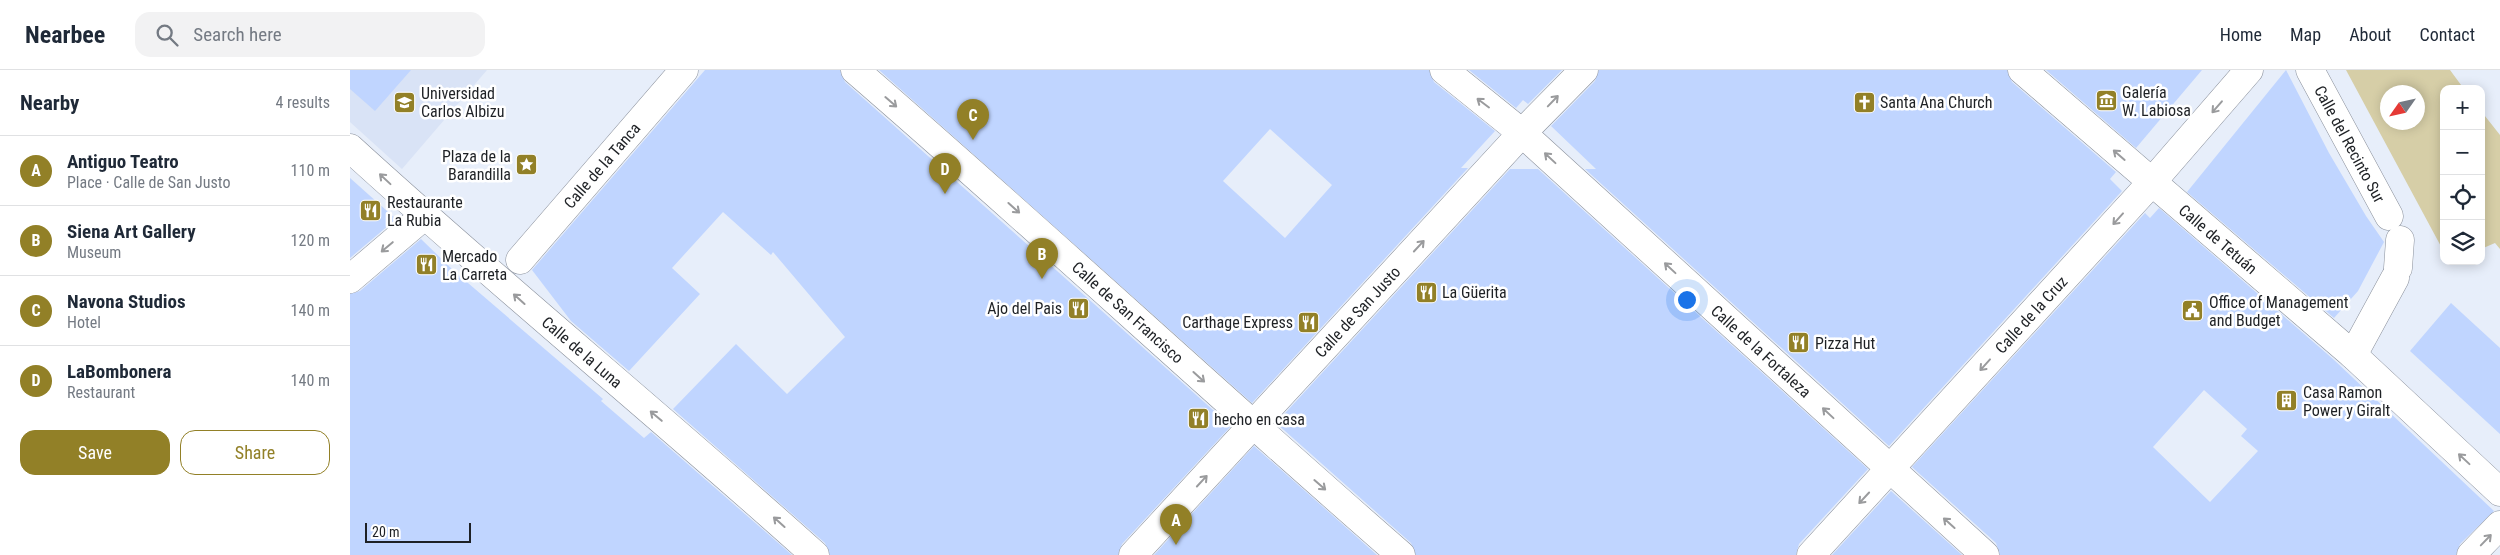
<!DOCTYPE html>
<html lang="en">
<head>
<meta charset="utf-8">
<style>
	:root { --surface:#fff; --page:#f2f2f3; --text:#1f2937; --muted:#747a83; --line:#e0e1e3; --accent:#928027 }
	body { margin:0; font-family:"Roboto Condensed",sans-serif; background:var(--page); color:var(--text) }
	.controls { position:absolute; right:15px; top:15px; display:grid; overflow:hidden; border-radius:10px; box-shadow:0 2px 12px #0003 }
	.controls button { width:45px; height:45px; display:grid; place-items:center; padding:0; border:0; border-bottom:1px solid var(--line); background:var(--surface); color:var(--text); font:25px sans-serif }
	.compass { position:absolute; left:2030px; top:15px; width:45px; height:45px; border-radius:50%; background:var(--surface); box-shadow:0 2px 12px #0003; rotate:236deg }
	.scale { position:absolute; left:15px; bottom:12px; width:106px; box-sizing:border-box; padding-left:5px; border:2px solid #1e2125; border-top:0; font-size:14px; line-height:18px; white-space:nowrap; color:#1e2125; -webkit-text-stroke:4px #fff; paint-order:stroke }
	.you { position:absolute; left:1336px; top:229px; width:18px; height:18px; margin:-12px; border:4px solid #fff; border-radius:50%; background:#1a73e8; box-shadow:0 0 0 8px #1a73e833 }
	.badge { display:grid; place-items:center; width:32px; height:32px; border-radius:50%; background:var(--accent); color:#fff; font-size:16px; font-weight:700 }
	.pin { position:absolute; translate:-50% -41px; filter:drop-shadow(0 1px 2px #0008) }
	.pin::after { content:''; position:absolute; top:26px; width:18px; height:15px; background:inherit; clip-path:polygon(0 0,100% 0,50% 100%) }
	.list { margin:0; padding:0; list-style:none }
	h2 { display:flex; justify-content:space-between; align-items:center; height:65px; margin:0; padding:0 20px; font-size:21px }
	h2 small { font-size:16px; font-weight:400; color:var(--muted) }
	.list li { display:grid; grid-template-columns:32px 1fr auto; gap:15px; align-items:center; box-sizing:border-box; height:70px; padding:0 20px; border-top:1px solid var(--line) }
	.list b { display:block; font-size:19px; white-space:nowrap }
	.list p { margin:0; font-size:16px; white-space:nowrap; color:var(--muted) }
	.list em { font-size:16px; font-style:normal; color:var(--muted) }
	.actions { display:flex; gap:10px; padding:15px 20px }
	.actions a { flex:1; padding:11px 0; border:1px solid var(--accent); border-radius:15px; text-align:center; font-size:18px; color:var(--accent) }
	.actions .main { background:var(--accent); color:#fff }
	.icon { flex:none; width:28px; height:28px; fill:none; stroke:currentColor; stroke-width:2; stroke-linecap:round; stroke-linejoin:round }
	.map { position:relative; flex:none; width:2150px; height:485px; overflow:hidden }
	header { display:flex; align-items:center; gap:30px; box-sizing:border-box; height:70px; padding:0 25px; background:var(--surface); border-bottom:1px solid var(--line) }
	header strong { font-size:24px }
	nav { display:flex; gap:28px; margin-inline-start:auto; font-size:18px }
	.search { width:350px; height:45px; background:var(--page); display:flex; align-items:center; gap:12px; box-sizing:border-box; padding:0 18px; border-radius:15px; color:var(--muted); font-size:19px }
	main { display:flex }
	aside { flex:1; background:var(--surface) }
	.map>svg:first-child { display:block }
	.built { fill:#d9e3f6 }
	.green { fill:#d6cea7; fill-rule:evenodd }
	.building { fill:#c0d5ff; fill-rule:evenodd }
	.lines { fill:none; stroke-linecap:round; stroke-linejoin:round }
	.street-casing { stroke:#898f9a; stroke-width:29 }
	.street { stroke:#fff; stroke-width:28 }
	.oneway { stroke:#9a9b9d }
	.labels { text-anchor:middle; stroke-width:5; stroke-linejoin:round; paint-order:stroke }
	.poi-label { font-size:16px; fill:#1e2125; stroke:#fff; text-anchor:start }
	.street-label { font-size:16px; fill:#1e2125; stroke:#fff }
</style>
</head>
<body>
<header>
<strong>Nearbee</strong>
<div class="search"><svg class="icon" aria-label="search" viewBox="0 0 24 24"><circle cx="10" cy="10" r="6"/><path d="M15 15l6 6"/></svg>Search here</div>
<nav><a>Home</a><a>Map</a><a>About</a><a>Contact</a></nav>
</header>
<main>
<aside>
<h2>Nearby<small>4 results</small></h2>
<ul class="list">
<li><span class="badge">A</span><div><b>Antiguo Teatro</b><p>Place · Calle de San Justo</p></div><em>110 m</em></li>
<li><span class="badge">B</span><div><b>Siena Art Gallery</b><p>Museum</p></div><em>120 m</em></li>
<li><span class="badge">C</span><div><b>Navona Studios</b><p>Hotel</p></div><em>140 m</em></li>
<li><span class="badge">D</span><div><b>LaBombonera</b><p>Restaurant</p></div><em>140 m</em></li>
</ul>
<div class="actions"><a class="main">Save</a><a>Share</a></div>
</aside>
<div class="map">
<svg width="2150" height="485" viewBox="0 0 2150 485">
	<rect width="100%" height="100%" fill="#e7eefa"/>
	<polygon class="built" points="0,0 137,0 52,99 0,52"/>
	<g class="green">
		<path d="M1996,0H2100L2114,19H2094V182ZM2038,22H2068V52H2038Z"/>
		<polygon points="2131,41 2150,65 2150,179 2145,173 2131,179"/>
	</g>
	<g class="building">
		<polygon points="0,0 61,0 25,41 0,19"/>
		<polygon points="355,0 490,0 495,12 881,356 772,474 768,485 480,485 475,473 323,339 386,274 437,324 495,267 423,182 421,185 373,142 322,198 350,224 279,301 221,251 182,200"/>
		<path d="M529,0H1079L1084,12L1145,61L1111,98H1118L902,333ZM920,59L982,115L935,168L873,111Z"/>
		<polygon points="1119,0 1212,0 1178,34 1173,30 1166,38"/>
		<polygon points="1249,0 1657,0 1662,12 1766,102 1760,109 1772,121 1539,376 1235,99 1246,99 1201,56 1245,11"/>
		<polygon points="1696,0 1852,0 1786,78"/>
		<polygon points="1936,0 1979,83 2016,146 2034,172 2008,221 1984,248 1837,122"/>
		<polygon points="1160,99 1188,99 1518,399 1449,474 1446,485 1066,485 1061,473 926,353"/>
		<polygon points="0,108 46,149 0,188"/>
		<path d="M1809,138L1983,289L2144,441L2110,474L2106,485H1650L1646,473L1562,397L1795,143L1800,148ZM1854,320L1897,359L1891,366L1908,381L1860,432L1803,377Z"/>
		<polygon points="71,169 104,201 253,329 251,331 294,368 301,362 442,485 0,485 0,224 10,221"/>
		<polygon points="2101,233 2150,278 2150,364 2060,281"/>
		<polygon points="904,376 972,436 1027,485 804,485"/>
		<polygon points="1541,421 1612,485 1482,485"/>
	</g>
	<g class="lines">
		<defs>
			<g id="street">
				<path id="s1" d="M505,0C689,159 867,325 1051,485"/>
				<path id="s2" d="M1094,0L1172,63L1635,485"/>
				<path id="s3" d="M1672,0L2003,285L2150,422"/>
				<path id="s4" d="M1960,0L2039,146"/>
				<path id="s5" d="M0,78C152,217 312,347 465,485"/>
				<path id="s6" d="M170,190L334,0"/>
				<polyline points="2048,198 2050,170"/>
				<polyline points="0,209 74,146"/>
				<polyline points="2003,285 2045,208"/>
				<path id="s7" d="M783,485L1172,63L1234,0"/>
				<path id="s8" d="M1461,485L1801,113L1899,0"/>
				<polyline points="2121,485 2150,455"/>
			</g>
		</defs>
		<use href="#street" class="street-casing"/>
		<use href="#street" class="street"/>
	</g>
	<defs><path id="oneway-shaft" d="M-6 0H5M1.5-3L5.5 0L1.5 3" fill="none" stroke-width="1.6" stroke-linecap="round" stroke-linejoin="round" transform="scale(1.25)"/></defs>
	<g class="oneway">
		<use href="#oneway-shaft" transform="translate(1203 31) rotate(-46)"/>
		<use href="#oneway-shaft" transform="translate(541 32) rotate(41)"/>
		<use href="#oneway-shaft" transform="translate(1133 33) rotate(-143)"/>
		<use href="#oneway-shaft" transform="translate(1867 37) rotate(131)"/>
		<use href="#oneway-shaft" transform="translate(1769 85) rotate(-139)"/>
		<use href="#oneway-shaft" transform="translate(1200 88) rotate(-137)"/>
		<use href="#oneway-shaft" transform="translate(35 109) rotate(-137)"/>
		<use href="#oneway-shaft" transform="translate(664 138) rotate(42)"/>
		<use href="#oneway-shaft" transform="translate(1768 149) rotate(132)"/>
		<use href="#oneway-shaft" transform="translate(1069 176) rotate(-47)"/>
		<use href="#oneway-shaft" transform="translate(37 177) rotate(140)"/>
		<use href="#oneway-shaft" transform="translate(1320 198) rotate(-137)"/>
		<use href="#oneway-shaft" transform="translate(169 229) rotate(-138)"/>
		<use href="#oneway-shaft" transform="translate(1635 295) rotate(132)"/>
		<use href="#oneway-shaft" transform="translate(849 307) rotate(42)"/>
		<use href="#oneway-shaft" transform="translate(1478 343) rotate(-137)"/>
		<use href="#oneway-shaft" transform="translate(306 346) rotate(-140)"/>
		<use href="#oneway-shaft" transform="translate(2114 389) rotate(-137)"/>
		<use href="#oneway-shaft" transform="translate(852 411) rotate(-47)"/>
		<use href="#oneway-shaft" transform="translate(970 415) rotate(41)"/>
		<use href="#oneway-shaft" transform="translate(1514 428) rotate(133)"/>
		<use href="#oneway-shaft" transform="translate(429 452) rotate(-138)"/>
		<use href="#oneway-shaft" transform="translate(1599 453) rotate(-138)"/>
		<use href="#oneway-shaft" transform="translate(2136 470) rotate(-46)"/>
	</g>
	<defs>
		<symbol id="museum-square" viewBox="-11 -11 22 22"><rect x="-9" y="-9" width="18" height="18" rx="4" fill="#928027" stroke="#fff"/><path d="M0-6L6-3V-2H-6V-3ZM-5-1h2V3h-2ZM-1-1h2V3h-2ZM3-1h2V3H3ZM-6 4H6V6H-6Z" fill="#fff"/></symbol>
		<symbol id="university-square" viewBox="-11 -11 22 22"><rect x="-9" y="-9" width="18" height="18" rx="4" fill="#928027" stroke="#fff"/><path d="M0-5L7-2L0 1L-7-2ZM-4 1L0 2.5L4 1V4Q0 6-4 4Z" fill="#fff"/></symbol>
		<symbol id="church-square" viewBox="-11 -11 22 22"><rect x="-9" y="-9" width="18" height="18" rx="4" fill="#928027" stroke="#fff"/><path d="M-1.2-6h2.4v3.5h3.3v2.4h-3.3V6h-2.4V-.1h-3.3v-2.4h3.3Z" fill="#fff"/></symbol>
		<symbol id="sight-square" viewBox="-11 -11 22 22"><rect x="-9" y="-9" width="18" height="18" rx="4" fill="#928027" stroke="#fff"/><path d="M0-6L1.8-2.2L6-1.7L2.9 1.2L3.7 5.4L0 3.3L-3.7 5.4L-2.9 1.2L-6-1.7L-1.8-2.2Z" fill="#fff"/></symbol>
		<symbol id="restaurant-square" viewBox="-11 -11 22 22"><rect x="-9" y="-9" width="18" height="18" rx="4" fill="#928027" stroke="#fff"/><path d="M-5-6h1v4h1v-4h1v4h1v-4h1v5L-1.5 .5V6h-2V.5L-5-1ZM5-6V6H3V1.5H1.5Q1.5-4 5-6Z" fill="#fff"/></symbol>
		<symbol id="civic-square" viewBox="-11 -11 22 22"><rect x="-9" y="-9" width="18" height="18" rx="4" fill="#928027" stroke="#fff"/><path d="M-.6-6.5H3V-4.5H.6V-3L4-1V1h2V6H-6V1h2V-1L-.6-3ZM-1.2 2.5V6h2.4V2.5Z" fill="#fff"/></symbol>
		<symbol id="building-square" viewBox="-11 -11 22 22"><rect x="-9" y="-9" width="18" height="18" rx="4" fill="#928027" stroke="#fff"/><path d="M-4-6H4V6H1V3H-1V6H-4ZM-2.5-4.3h1.7v1.8h-1.7ZM.8-4.3h1.7v1.8H.8ZM-2.5-1h1.7V.8h-1.7ZM.8-1h1.7V.8H.8Z" fill="#fff"/></symbol>
	</defs>
	<g fill-rule="evenodd">
		<use href="#museum-square" x="1744" y="18" width="25" height="25"/>
		<use href="#university-square" x="42" y="20" width="25" height="25"/>
		<use href="#church-square" x="1502" y="20" width="25" height="25"/>
		<use href="#sight-square" x="164" y="82" width="25" height="25"/>
		<use href="#restaurant-square" x="8" y="128" width="25" height="25"/>
		<use href="#restaurant-square" x="64" y="182" width="25" height="25"/>
		<use href="#restaurant-square" x="1064" y="210" width="25" height="25"/>
		<use href="#restaurant-square" x="716" y="226" width="25" height="25"/>
		<use href="#civic-square" x="1830" y="228" width="25" height="25"/>
		<use href="#restaurant-square" x="946" y="240" width="25" height="25"/>
		<use href="#restaurant-square" x="1436" y="260" width="25" height="25"/>
		<use href="#building-square" x="1924" y="318" width="25" height="25"/>
		<use href="#restaurant-square" x="836" y="336" width="25" height="25"/>
	</g>
	<g class="labels">
		<g class="poi-label">
			<text x="1772" y="28">Galería<tspan x="1772" dy="18">W. Labiosa</tspan></text>
			<text x="71" y="29">Universidad<tspan x="71" dy="18">Carlos Albizu</tspan></text>
			<text x="1530" y="38">Santa Ana Church</text>
			<text x="161" y="92" text-anchor="end">Plaza de la<tspan x="161" dy="18">Barandilla</tspan></text>
			<text x="37" y="138">Restaurante<tspan x="37" dy="18">La Rubia</tspan></text>
			<text x="92" y="192">Mercado<tspan x="92" dy="18">La Carreta</tspan></text>
			<text x="1092" y="228">La Güerita</text>
			<text x="1859" y="238">Office of Management<tspan x="1859" dy="18">and Budget</tspan></text>
			<text x="712" y="244" text-anchor="end">Ajo del Pais</text>
			<text x="943" y="258" text-anchor="end">Carthage Express</text>
			<text x="1465" y="279">Pizza Hut</text>
			<text x="1953" y="328">Casa Ramon<tspan x="1953" dy="18">Power y Giralt</tspan></text>
			<text x="864" y="355">hecho en casa</text>
		</g>
		<g class="street-label">
			<text dy="6" stroke="none"><textPath href="#s4" startOffset="84">Calle del Recinto Sur</textPath></text>
			<text dy="6" stroke="none"><textPath href="#s6" startOffset="125">Calle de la Tanca</textPath></text>
			<text dy="6" stroke="none"><textPath href="#s3" startOffset="259">Calle de Tetuán</textPath></text>
			<text dy="6" stroke="none"><textPath href="#s1" startOffset="365">Calle de San Francisco</textPath></text>
			<text dy="6" stroke="none"><textPath href="#s7" startOffset="331">Calle de San Justo</textPath></text>
			<text dy="6" stroke="none"><textPath href="#s8" startOffset="326">Calle de la Cruz</textPath></text>
			<text dy="6" stroke="none"><textPath href="#s2" startOffset="424">Calle de la Fortaleza</textPath></text>
			<text dy="6" stroke="none"><textPath href="#s5" startOffset="309">Calle de la Luna</textPath></text>
		</g>
	</g>
</svg>
<div class="controls">
<button>+</button>
<button>−</button>
<button><svg class="icon" aria-label="locate" viewBox="0 0 24 24"><circle cx="12" cy="12" r="6"/><path d="M12 2v4M12 18v4M2 12h4M18 12h4"/></svg></button>
<button><svg class="icon" aria-label="layers" viewBox="0 0 24 24"><path d="M12 4l9 5-9 5-9-5zM3 14l9 5 9-5"/></svg></button>
</div>
<svg class="compass" viewBox="-18 -18 36 36"><path d="M0-13l5 13h-10z" fill="#e53935"/><path d="M0 13l5-13h-10z" fill="#747a83"/></svg>
<div class="scale">20 m</div>
<div class="you"></div>
<div class="pin badge" style="left:826px;top:475px">A</div>
<div class="pin badge" style="left:692px;top:209px">B</div>
<div class="pin badge" style="left:623px;top:70px">C</div>
<div class="pin badge" style="left:595px;top:124px">D</div>
</div>
</main>
</body>
</html>
